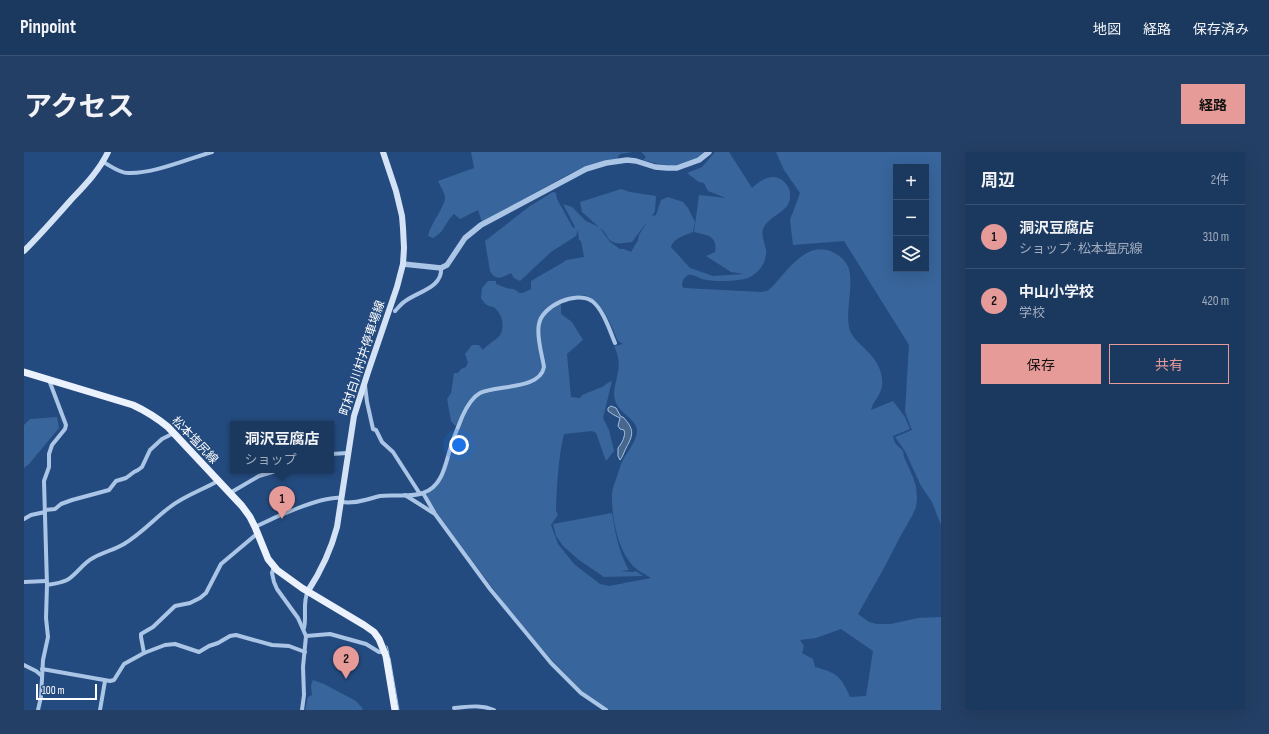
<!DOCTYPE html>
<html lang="ja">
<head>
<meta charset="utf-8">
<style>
	:root { --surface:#1b385f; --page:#243f65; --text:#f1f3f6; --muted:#a0acbd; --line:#395274; --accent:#e69b98 }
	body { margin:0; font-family:"Sofia Sans Condensed","Noto Sans JP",sans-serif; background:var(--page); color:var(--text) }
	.controls { position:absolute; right:12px; top:12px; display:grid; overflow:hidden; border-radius:0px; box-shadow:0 4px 16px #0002 }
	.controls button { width:36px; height:36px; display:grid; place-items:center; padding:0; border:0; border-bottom:1px solid var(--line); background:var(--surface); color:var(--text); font:20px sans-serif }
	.scale { position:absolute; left:12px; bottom:10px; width:61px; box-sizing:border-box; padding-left:4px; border:2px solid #fff; border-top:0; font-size:11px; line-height:14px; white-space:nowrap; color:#fff; -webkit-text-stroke:3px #244b7f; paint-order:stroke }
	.you { position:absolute; left:435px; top:293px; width:14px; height:14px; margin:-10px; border:3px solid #fff; border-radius:50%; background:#1a73e8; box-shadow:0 0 0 6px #1a73e833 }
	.badge { display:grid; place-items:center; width:26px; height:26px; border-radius:50%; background:var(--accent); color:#111; font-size:13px; font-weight:700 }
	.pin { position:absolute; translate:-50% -33px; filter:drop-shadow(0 1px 2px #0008) }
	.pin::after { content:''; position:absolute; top:21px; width:14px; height:12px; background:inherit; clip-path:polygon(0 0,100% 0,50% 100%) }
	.popup { position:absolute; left:206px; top:269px; width:104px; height:52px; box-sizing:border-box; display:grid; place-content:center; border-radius:0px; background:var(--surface); filter:drop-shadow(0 1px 3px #0005); font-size:13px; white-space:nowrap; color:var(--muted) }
	.popup b { font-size:15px; color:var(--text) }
	.popup::after { content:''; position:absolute; left:50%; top:100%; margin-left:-8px; border:8px solid transparent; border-top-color:var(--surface) }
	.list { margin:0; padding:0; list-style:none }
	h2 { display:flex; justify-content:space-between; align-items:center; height:52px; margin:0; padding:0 16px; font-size:17px }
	h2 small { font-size:13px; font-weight:400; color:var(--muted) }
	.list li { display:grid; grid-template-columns:26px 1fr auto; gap:12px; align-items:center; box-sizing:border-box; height:64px; padding:0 16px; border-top:1px solid var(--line) }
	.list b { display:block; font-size:15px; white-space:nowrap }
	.list p { margin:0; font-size:13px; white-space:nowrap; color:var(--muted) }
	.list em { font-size:13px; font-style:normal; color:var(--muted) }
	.actions { display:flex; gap:8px; padding:12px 16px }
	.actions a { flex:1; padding:9px 0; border:1px solid var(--accent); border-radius:0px; text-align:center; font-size:14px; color:var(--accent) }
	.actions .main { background:var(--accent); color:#111 }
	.icon { flex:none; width:22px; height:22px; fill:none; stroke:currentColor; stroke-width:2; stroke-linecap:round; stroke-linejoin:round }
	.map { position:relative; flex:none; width:917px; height:558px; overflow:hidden; border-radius:0px }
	header { display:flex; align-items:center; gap:24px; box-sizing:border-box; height:56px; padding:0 20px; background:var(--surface); border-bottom:1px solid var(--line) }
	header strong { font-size:19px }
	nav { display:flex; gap:22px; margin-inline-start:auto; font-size:14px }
	.intro { display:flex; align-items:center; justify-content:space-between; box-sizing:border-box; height:96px; padding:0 24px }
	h1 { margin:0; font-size:28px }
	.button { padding:10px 18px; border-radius:0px; background:var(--accent); color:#111; font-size:14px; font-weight:700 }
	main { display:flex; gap:24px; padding:0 24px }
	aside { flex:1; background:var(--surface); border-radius:0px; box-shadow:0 4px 16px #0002 }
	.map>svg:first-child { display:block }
	.green { fill:#38659c; fill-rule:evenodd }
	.water { fill:#49668b; stroke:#9ec0e7 }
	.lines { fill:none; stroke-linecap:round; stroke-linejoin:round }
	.stream { stroke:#9ec0e7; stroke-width:1 }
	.minor { stroke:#aac5e6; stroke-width:4 }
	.tertiary { stroke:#aac5e6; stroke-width:5.5 }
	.secondary { stroke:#d4e2f5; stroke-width:6 }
	.primary { stroke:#ebf2fd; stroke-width:7 }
	.labels { text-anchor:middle; stroke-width:3; stroke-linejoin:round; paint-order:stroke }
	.street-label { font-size:12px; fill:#fff; stroke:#244b7f }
</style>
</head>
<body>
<header>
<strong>Pinpoint</strong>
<nav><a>地図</a><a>経路</a><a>保存済み</a></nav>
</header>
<div class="intro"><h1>アクセス</h1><a class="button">経路</a></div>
<main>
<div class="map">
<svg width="917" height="558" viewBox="0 0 917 558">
	<rect width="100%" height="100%" fill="#244b7f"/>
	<g class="green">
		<path d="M447,0H609L596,2L593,7L565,13L545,22L458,70L454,58L436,67L430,62C420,71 422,79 409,86L404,84C406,73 421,54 421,46C421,41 416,34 414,29L450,16Z"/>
		<path d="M617,0H681C662,17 642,15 619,8L622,5Z"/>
		<path d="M691,0H705L728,36C734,31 741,25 749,25C755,25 759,28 762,32C765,35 766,38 766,43C768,60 744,63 739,77C737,84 741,91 742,98C743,109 736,120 726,125C717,130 688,130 678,127C673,125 670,122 664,123C660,126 658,128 658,134L660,136L737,140L743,139L748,135C765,117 785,84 814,103C821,108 826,115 826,123C828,140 822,159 825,175C827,186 836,191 843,199C852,207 860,221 858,234C857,243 849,249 847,258L869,249L881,265L886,277L869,284L871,291L879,299L880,305L889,325L892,335L893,346L892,355L888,364L876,385L860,416L834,462L845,470L853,472H867L894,466L917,465V558H585L560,541L525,505L487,460L414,364L404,348L403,342C424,326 426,301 435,278L427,269L423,247L427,241L430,221H434L437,217L442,215L444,210L441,202L448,193H455L459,198C469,186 481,188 478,168C477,164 475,160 472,157C470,154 466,155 463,153C461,152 459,149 457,146L458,136L464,129H472V132C476,133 479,135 482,136C488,138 490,135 495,141H499L507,137V129L538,111L542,108L560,105L557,89L555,88L554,78L552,84L527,100L496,129L490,126L487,121C479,126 471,129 466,119L461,89L506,54L529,40L532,41L533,47L549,76L551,75L539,52L548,55L562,69L575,75L558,60L556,50L597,37L606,40L632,44L631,59L628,64L632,63L637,48L644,45L659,50L664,56L671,70L669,80C662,83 649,86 647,95L666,116L689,124L720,122L707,120L682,104L691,100C694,84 683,83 670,80L675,43L702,46L684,39L680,31L675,30L663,21L678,15ZM623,70L615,83L614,88L607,100L600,97H596L586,90L576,76C579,78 582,82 584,86C590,94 599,91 608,90ZM560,143C581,153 585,169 594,189L599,192L590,194C594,202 596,211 594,220C592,232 587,242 593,253C598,262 614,269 613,280C612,291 601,302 597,312C596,314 596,317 595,318C593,326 589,333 588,342C587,361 593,394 605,409C610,417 619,421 627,426L585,434L576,432L550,412L534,392L527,373L534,363L532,359C533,333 534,307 540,282L568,279L572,281L582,309L590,299L585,278L579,266L588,229L585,230L578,235L558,243L556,246L547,245L543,202L559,188L548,170L537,162V147L547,144ZM817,477L849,499L842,544L826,545C817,524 813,521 791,515L789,507L778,501L780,494L776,488L792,486Z"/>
		<path d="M752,0H917V373L908,350L897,334L881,299L871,285L888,278L881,260L885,193L820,89L769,93L766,68L776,41L760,18ZM872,15H902V117H872Z"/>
		<polygon points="33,265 35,276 5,312 0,316 0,273 6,267"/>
		<path d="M588,361C592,384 594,397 605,418L597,419L609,420L612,419L619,424L580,425L555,408L539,394L532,384L529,372Z"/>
		<polygon points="289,528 300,532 332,549 339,557 338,558 281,558 284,545 288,543 287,533"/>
	</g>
	<path class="water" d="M587,254L592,256L597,265H599C610,277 610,282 602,296C600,300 599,304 596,308L594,304V296C598,291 602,284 600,278L596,277L594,274L596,266L590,263L584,259V256Z"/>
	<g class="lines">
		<g class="stream">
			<polyline points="363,494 365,501"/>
			<polyline points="366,506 375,558"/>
		</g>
		<g class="minor">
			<path d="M79,10C87,14 95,21 104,21C129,22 164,7 188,0"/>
			<path d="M371,159C374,156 377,152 380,150C392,140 419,136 417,116"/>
			<polyline points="341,233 343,250 349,277 352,278 358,290 369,300 396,342"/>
			<polyline points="307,302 324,301"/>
			<polyline points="206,341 235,324 255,318"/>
			<polyline points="399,341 410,360"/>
			<polyline points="381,343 411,362 466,437 527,511 557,541 582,558"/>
			<path d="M317,350C325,351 334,350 341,348C346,347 351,345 356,344C370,342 385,346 399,341C421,334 422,306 429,288C432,280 435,273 438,265C442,256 447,246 456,241C472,233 516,238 520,215C518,202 512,184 515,172C518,154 552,138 568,149C579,157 586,179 591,191"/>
			<polyline points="21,358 31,357 37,352 48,348 85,338 92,329 102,326 110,320 114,318 118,315 126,298 138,287 150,281"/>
			<polyline points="0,367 7,363 21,360"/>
			<path d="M231,375C249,366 299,343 318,346"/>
			<polyline points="250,415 248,421 250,430 253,437 274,466 282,484 279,515 280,543 278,558"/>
			<polyline points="0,430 22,429"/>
			<path d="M23,433C30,432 37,431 43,428C53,422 59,411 69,406C79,400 90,398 100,392C117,382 130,367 146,355C160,344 178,338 194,329"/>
			<path d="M280,476C283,463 278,451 284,439"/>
			<polyline points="282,484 306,482 342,492 355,500 360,500"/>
			<polyline points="120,501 117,485 117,482 129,475 151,454 166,451 176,446 182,441 197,412 234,381"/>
			<polyline points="0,513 12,519 18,524"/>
			<polyline points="18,517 86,529 90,528 100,512 120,501 141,493 151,492 175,500 185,494 194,491 206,484 212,483 248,493 265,494 281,500"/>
			<path d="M430,556C444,555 456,552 470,558"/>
			<polyline points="14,558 17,545 19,508 24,485 22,466 23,433 20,329 25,315 25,302 28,293 41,277 42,273 25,228"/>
			<polyline points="76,558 81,529"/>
		</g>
		<polyline class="tertiary" points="379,112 417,116 423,113 441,86 457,73 562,17 582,11 603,8 612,9 631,15 643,16 653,16 675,8 685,0"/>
		<g class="secondary">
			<path d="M0,99C16,83 31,66 46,49C60,34 75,19 84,0"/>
			<path d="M284,439C297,419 307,398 313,375L330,264L344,220L373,135L379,112L380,96L379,76L378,64L372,39L359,0"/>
		</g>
		<path class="primary" d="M0,220L109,253C122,259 133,266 144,275L218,354L226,365L231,375L244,407L253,418L278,436L340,473L350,480L355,487L362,504L371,558"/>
	</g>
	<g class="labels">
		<g class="street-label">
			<text transform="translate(338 206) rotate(-72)" y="4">町村白川村井停車場線</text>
			<text transform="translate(171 288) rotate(46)" y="4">松本塩尻線</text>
		</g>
	</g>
</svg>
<div class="controls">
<button>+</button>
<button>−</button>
<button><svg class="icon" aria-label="layers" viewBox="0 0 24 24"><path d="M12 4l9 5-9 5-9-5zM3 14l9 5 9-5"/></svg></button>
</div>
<div class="scale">100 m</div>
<div class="you"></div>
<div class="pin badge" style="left:258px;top:367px">1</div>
<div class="popup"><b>洞沢豆腐店</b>ショップ</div>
<div class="pin badge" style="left:322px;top:527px">2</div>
</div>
<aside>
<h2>周辺<small>2件</small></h2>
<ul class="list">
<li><span class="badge">1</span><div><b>洞沢豆腐店</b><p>ショップ · 松本塩尻線</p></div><em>310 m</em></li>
<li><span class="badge">2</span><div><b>中山小学校</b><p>学校</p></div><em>420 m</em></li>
</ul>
<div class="actions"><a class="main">保存</a><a>共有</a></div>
</aside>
</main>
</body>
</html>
